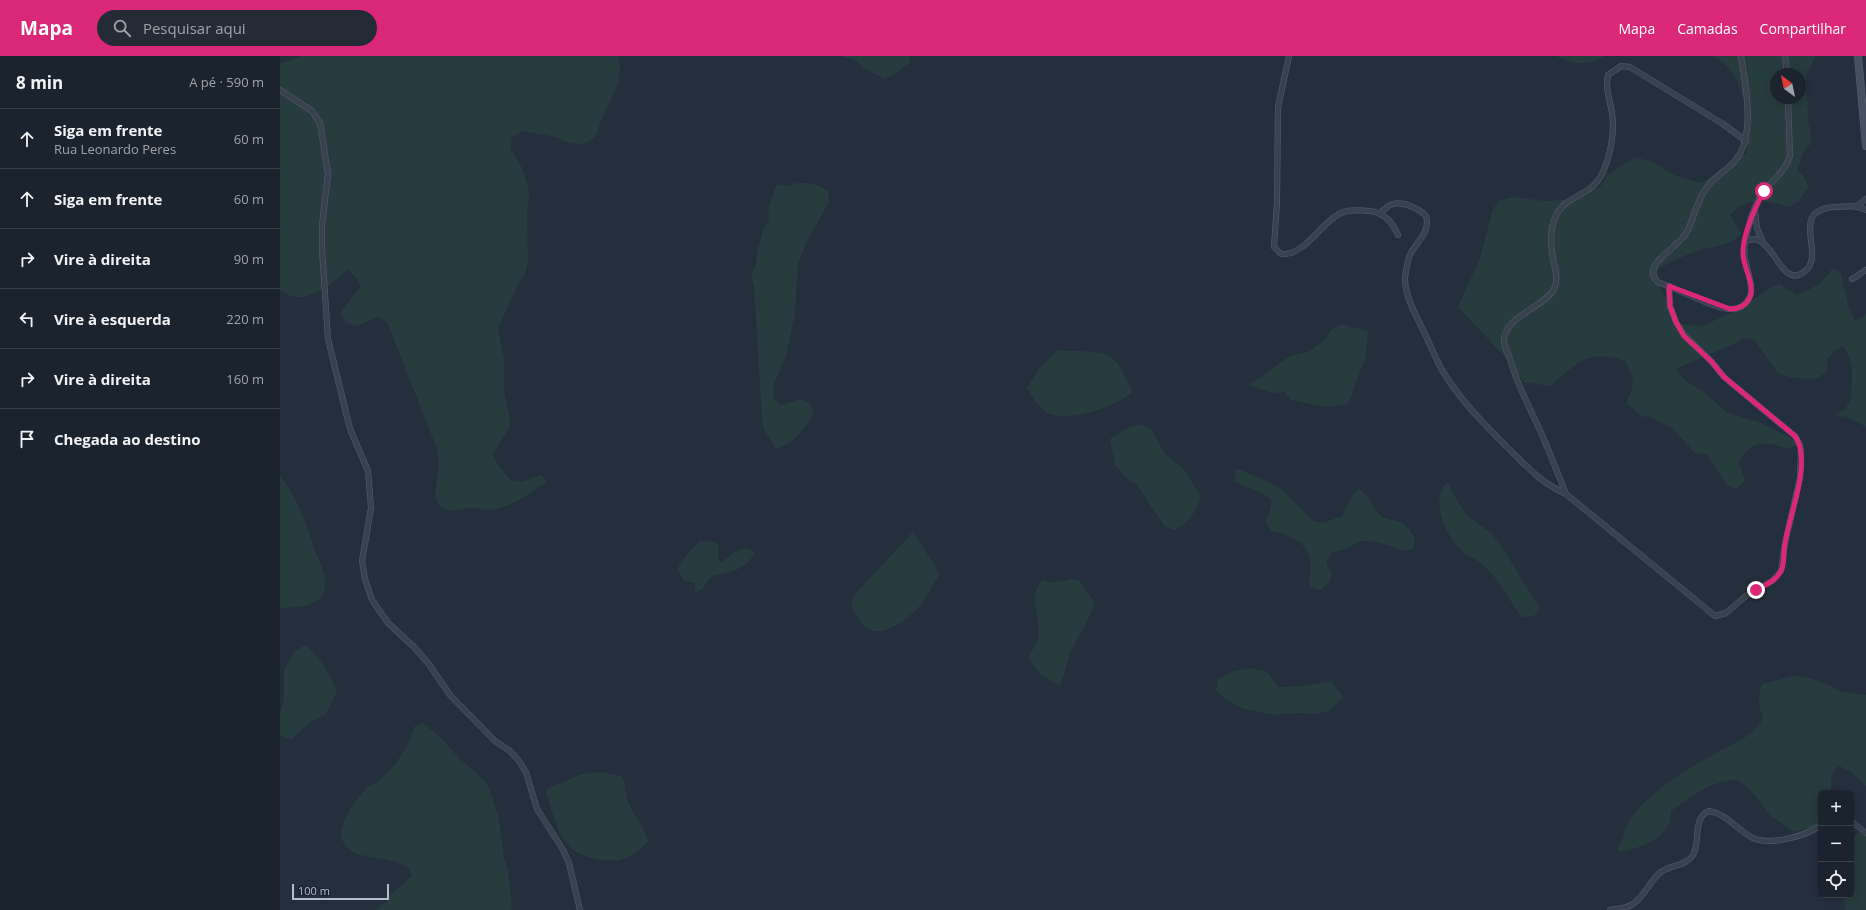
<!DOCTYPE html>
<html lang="pt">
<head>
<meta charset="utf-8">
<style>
	:root { --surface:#1b232e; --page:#242b36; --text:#f1f3f6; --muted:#a0a4aa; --line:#39404a; --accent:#db2777 }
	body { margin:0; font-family:"Open Sans",sans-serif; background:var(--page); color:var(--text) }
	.controls { position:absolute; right:12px; bottom:12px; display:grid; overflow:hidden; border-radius:6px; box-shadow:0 2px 10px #0003 }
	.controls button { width:36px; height:36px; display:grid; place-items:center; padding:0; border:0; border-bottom:1px solid var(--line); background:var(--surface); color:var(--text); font:20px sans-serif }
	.compass { position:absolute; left:1490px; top:12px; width:36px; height:36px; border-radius:50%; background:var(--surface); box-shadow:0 2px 10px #0003; rotate:327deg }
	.scale { position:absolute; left:12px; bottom:10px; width:97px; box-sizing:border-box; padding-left:4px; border:2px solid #b4bcc9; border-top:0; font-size:11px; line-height:14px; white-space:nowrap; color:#b4bcc9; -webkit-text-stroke:3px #1d2633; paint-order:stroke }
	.stop { position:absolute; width:12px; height:12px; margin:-9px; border:3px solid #db2777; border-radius:50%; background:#fff }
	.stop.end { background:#db2777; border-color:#fff; box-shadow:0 1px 4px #0008 }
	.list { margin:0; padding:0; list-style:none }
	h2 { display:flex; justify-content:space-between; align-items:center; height:52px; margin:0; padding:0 16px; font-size:17px }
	h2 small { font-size:13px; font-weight:400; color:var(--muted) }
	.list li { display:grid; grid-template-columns:26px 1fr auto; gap:12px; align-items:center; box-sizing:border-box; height:60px; padding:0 16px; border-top:1px solid var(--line) }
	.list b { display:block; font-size:15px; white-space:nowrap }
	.list p { margin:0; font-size:13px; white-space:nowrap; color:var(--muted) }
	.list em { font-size:13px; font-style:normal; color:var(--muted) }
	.icon { flex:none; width:22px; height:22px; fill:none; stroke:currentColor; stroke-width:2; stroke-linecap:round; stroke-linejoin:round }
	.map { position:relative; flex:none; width:1586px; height:854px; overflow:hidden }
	header { display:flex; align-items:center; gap:24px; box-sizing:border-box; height:56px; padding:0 20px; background:var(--accent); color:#fff }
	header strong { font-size:19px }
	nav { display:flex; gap:22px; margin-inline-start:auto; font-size:14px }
	.search { width:280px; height:36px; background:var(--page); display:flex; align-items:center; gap:10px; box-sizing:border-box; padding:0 14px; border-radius:22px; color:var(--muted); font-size:15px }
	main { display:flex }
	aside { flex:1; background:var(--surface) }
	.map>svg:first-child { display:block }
	.green { fill:#263c3f; fill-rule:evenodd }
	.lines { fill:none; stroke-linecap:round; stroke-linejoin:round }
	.street-casing { stroke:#565f6c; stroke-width:6 }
	.secondary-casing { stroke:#565f6c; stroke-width:8 }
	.street { stroke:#38414e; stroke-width:5 }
	.secondary { stroke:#465061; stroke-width:7 }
	.route { stroke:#db2777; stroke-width:5 }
</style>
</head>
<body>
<header>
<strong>Mapa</strong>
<div class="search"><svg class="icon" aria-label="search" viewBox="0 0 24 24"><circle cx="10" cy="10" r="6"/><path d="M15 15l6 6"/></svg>Pesquisar aqui</div>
<nav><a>Mapa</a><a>Camadas</a><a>Compartilhar</a></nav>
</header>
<main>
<aside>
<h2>8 min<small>A pé · 590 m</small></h2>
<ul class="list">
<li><svg class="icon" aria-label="ahead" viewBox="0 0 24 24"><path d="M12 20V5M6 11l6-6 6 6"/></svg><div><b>Siga em frente</b><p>Rua Leonardo Peres</p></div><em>60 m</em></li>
<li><svg class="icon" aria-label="ahead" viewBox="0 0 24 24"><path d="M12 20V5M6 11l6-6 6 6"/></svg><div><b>Siga em frente</b></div><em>60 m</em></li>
<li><svg class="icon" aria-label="right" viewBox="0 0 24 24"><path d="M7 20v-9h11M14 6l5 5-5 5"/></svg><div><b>Vire à direita</b></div><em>90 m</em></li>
<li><svg class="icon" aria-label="left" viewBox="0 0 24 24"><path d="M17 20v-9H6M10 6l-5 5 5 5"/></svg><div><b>Vire à esquerda</b></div><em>220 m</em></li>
<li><svg class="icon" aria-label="right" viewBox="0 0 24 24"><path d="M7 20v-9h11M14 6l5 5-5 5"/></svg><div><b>Vire à direita</b></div><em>160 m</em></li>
<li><svg class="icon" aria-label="arrive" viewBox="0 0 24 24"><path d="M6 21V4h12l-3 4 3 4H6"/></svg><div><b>Chegada ao destino</b></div></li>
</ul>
</aside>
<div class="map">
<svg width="1586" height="854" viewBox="0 0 1586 854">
	<rect width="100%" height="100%" fill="#242f3e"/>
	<g class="green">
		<path d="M21,0H338L340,9L339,25L320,67L317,78L310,85L301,88L288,87L276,81L242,75L232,82L230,92L242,112L248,131L249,144L247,155L248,207L245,218L239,226L218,272L224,302V336L229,358L230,370L213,398L217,407L230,424L242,426L261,419L267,426C249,437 229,454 206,454C202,454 198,451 194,452C178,452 161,462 155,440L159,403L157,393L107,266L97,261L77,270L66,267L60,257L81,230L75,220L67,214C57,224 35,241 21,241C13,242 6,238 0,234V8Z"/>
		<polygon points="561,0 630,0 630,6 613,19 604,23 584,12 577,5"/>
		<path d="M1276,0H1324C1308,11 1294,8 1276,0Z"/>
		<path d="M1433,0H1535L1527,20L1528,65L1532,86L1524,95L1517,114L1524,121L1529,131L1519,145L1509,151C1484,144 1471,138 1450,159L1462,178C1449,190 1436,190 1420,194C1405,199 1390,206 1377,214L1380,233L1394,254L1396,268L1422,270L1460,253L1490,232L1499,228L1517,239L1540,228L1553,212L1561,218L1569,252L1575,265L1586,258V371L1567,361L1555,359L1566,352L1571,343L1572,312L1569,300L1563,290L1554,295L1547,303L1548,314L1540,321L1531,323L1509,321L1498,317L1474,284L1463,282L1456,287L1395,313L1406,325L1424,336L1446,356L1481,367L1511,382L1518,389L1508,393C1487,385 1470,383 1459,406L1465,425L1456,433L1446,428L1427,398L1415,397L1392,372L1372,362L1362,360L1346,347C1355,329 1355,321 1345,305C1306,293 1298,307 1270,330L1244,326L1228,304L1178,251L1200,202L1213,153L1219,145L1232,141L1265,145L1298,143L1320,131L1327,120L1354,101L1373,106L1396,120L1421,127L1467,97V88L1469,84C1466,55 1464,15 1433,0ZM1496,18H1520V42H1496Z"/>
		<path d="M518,127C530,127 538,128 548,135L549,146L527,185L518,207L515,257L506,300L493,330L494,342L501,349L520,343L530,348L534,358C520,376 519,384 496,393L484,373L482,363L474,231L471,219L476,209L477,196L483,174L489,164L488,153L497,128L506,130Z"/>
		<polygon points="1061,268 1088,275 1086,300 1068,348 1045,351 1011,344 1004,336 992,337 969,329 1010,300 1028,296 1044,285 1051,274"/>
		<path d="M778,294C792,296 812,294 825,298C838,302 848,325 852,336C837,351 786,368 766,356C758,351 752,340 747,332L759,313Z"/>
		<path d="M861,368L871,373L885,398L903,412L921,441C916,456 909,465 896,474L885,471L856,428L845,421L835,409L830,383L847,372Z"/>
		<path d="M956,412L997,430L1005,436L1033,465L1043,467L1062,460L1072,440L1079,433C1089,440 1091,449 1099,458C1104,464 1113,463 1120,466C1127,469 1131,476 1135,482L1133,493L1123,495L1112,490L1091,485H1080L1070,491L1051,497L1046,507L1052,517L1049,527L1040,534L1029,531C1029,524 1031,517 1031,509C1031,488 1009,477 991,475L985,465L990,455L992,445C981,433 967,434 954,425Z"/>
		<path d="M0,420C17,442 26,465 34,492C39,506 54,530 38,544C27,553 14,550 0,553Z"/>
		<path d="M1168,426C1173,438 1182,456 1193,464C1202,471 1210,475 1217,484C1232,505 1245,530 1260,552L1254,560L1242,561C1232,549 1225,535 1216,523C1210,515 1202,507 1193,502C1190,500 1186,499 1183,496C1166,481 1148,443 1168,426Z"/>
		<path d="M633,476L655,510L659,519C654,527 650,535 645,543C636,558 601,587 584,570C579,565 575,556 571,549L576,537Z"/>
		<path d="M419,485L433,486L439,490L438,504L440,506C452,502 457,486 474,496V499C463,514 450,517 432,520L422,533L416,536L415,534V527L403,524L398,514L400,507Z"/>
		<path d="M790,523L800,525L814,546C810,566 798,579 790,597C786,608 785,619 780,630L761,619L748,602C751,596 757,588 758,582C763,561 745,541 763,524C773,528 780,526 790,523Z"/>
		<path d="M25,589C39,599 50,619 57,635L46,658L30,666L12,683L6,682L0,679V658L4,642V614L15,595Z"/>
		<polygon points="970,612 986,615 998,631 1021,630 1051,625 1064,642 1048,655 1038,658 1015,657 993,659 961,652 943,641 936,634 938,623 950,616"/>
		<path d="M1514,620L1526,621L1549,629L1561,636L1586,639V730L1570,715L1559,710L1551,718V737H1541V769L1514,776L1490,759L1472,736L1458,724C1429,725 1414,739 1391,755C1391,759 1391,764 1389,768C1381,785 1359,792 1341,796L1337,793C1339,789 1341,786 1343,782C1344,778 1344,774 1346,770C1360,741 1410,711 1438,696C1454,687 1474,680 1483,662C1478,649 1478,641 1482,628Z"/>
		<path d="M143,667L159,680L180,703L199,719L208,729L218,759L224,801L228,815L232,854H95L108,845L110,839L131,821C133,801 89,804 75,797C69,794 64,788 61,782C60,765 76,742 88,731C91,728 96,727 99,725C115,710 129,692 134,671Z"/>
		<path d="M323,716L342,720C346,730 345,740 350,750C356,763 365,772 368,786C361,792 354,799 345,802C332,809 297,801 288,789C276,776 273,754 266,738L267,733L302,718Z"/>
		<polygon points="1582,774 1586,776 1586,854 1565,854 1563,839 1571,839 1571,782"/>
	</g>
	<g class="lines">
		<defs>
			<g id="street">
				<path d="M1009,0L998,51L997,146L994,191L1001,198C1024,201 1042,165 1061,157C1069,153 1080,154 1089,155C1104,156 1113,167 1118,179"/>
				<path d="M1461,0C1466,30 1476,82 1454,106C1445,116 1432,122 1425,134C1416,147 1414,162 1407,176C1400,191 1359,209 1378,226C1397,233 1433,252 1450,253C1462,254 1472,244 1471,232C1470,215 1462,204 1465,186C1492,169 1499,235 1524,216C1548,199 1506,153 1556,151C1567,150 1576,149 1586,154"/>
				<polyline points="1505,0 1507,18"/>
				<polyline points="0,34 32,55 40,67 48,118 42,169 42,193 48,283 70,373 88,415 91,452 82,505 85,523 92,544 108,567 135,592 148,607 170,639 215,685 230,695 239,705 246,716 257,753 282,792 289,807 300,854"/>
				<polyline points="1577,150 1586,143"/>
				<polyline points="1475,156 1477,172 1483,186"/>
				<path d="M1100,157C1104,154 1108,149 1113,148C1123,145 1140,153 1146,160C1151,178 1135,186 1129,201C1127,207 1126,215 1125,222C1125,241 1136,259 1144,276C1150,288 1155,302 1162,314C1181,345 1202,366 1227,391C1247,411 1260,426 1286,438L1429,555L1435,560L1446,557L1467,539L1492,525L1501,515L1505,487L1520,422L1521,394L1520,389L1515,380L1444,321L1431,305L1405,280L1396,266L1390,250L1389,230"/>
				<path d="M1465,186C1469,169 1473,149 1484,135C1494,122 1505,116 1510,100L1508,42"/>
				<polyline points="1572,223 1586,214"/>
				<path d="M1286,438C1277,415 1268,392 1258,370C1247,347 1236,325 1229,300C1227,296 1225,291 1224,286C1222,261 1265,251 1274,233C1279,222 1275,214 1273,203C1271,191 1270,179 1273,167C1282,137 1310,142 1321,120C1330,103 1335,76 1332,57C1330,44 1325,33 1328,19L1341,10L1350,11L1443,68L1466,85"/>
				<polyline points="1571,765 1586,777"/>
				<path d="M1330,854C1338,852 1346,853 1353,848C1365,840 1370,824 1381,816C1391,809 1406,810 1413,799C1421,785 1412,762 1429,755C1447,758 1457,774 1473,782C1491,790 1526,780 1541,769"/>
			</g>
			<polyline id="secondary" points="1578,0 1586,90"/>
		</defs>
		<use href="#street" class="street-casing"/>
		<use href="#secondary" class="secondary-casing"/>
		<use href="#street" class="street"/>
		<use href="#secondary" class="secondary"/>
	</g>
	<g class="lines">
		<path class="route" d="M1476,534C1485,529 1496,525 1501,515C1505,508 1503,497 1505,488C1509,459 1533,405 1515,380L1444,321L1431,305L1404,280L1396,266L1390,250L1389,230L1450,253C1458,253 1466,250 1470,241C1475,228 1464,213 1463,199C1462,179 1475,152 1484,135"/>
	</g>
</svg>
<div class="controls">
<button>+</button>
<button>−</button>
<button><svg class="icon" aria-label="locate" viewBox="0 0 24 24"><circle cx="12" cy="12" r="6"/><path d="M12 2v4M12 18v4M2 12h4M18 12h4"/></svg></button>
</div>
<svg class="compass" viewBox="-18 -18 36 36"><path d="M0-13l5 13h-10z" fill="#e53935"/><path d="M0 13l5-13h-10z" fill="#a0a4aa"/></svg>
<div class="scale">100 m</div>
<div class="stop" style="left:1484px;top:135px"></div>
<div class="stop end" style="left:1476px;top:534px"></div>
</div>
</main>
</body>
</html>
